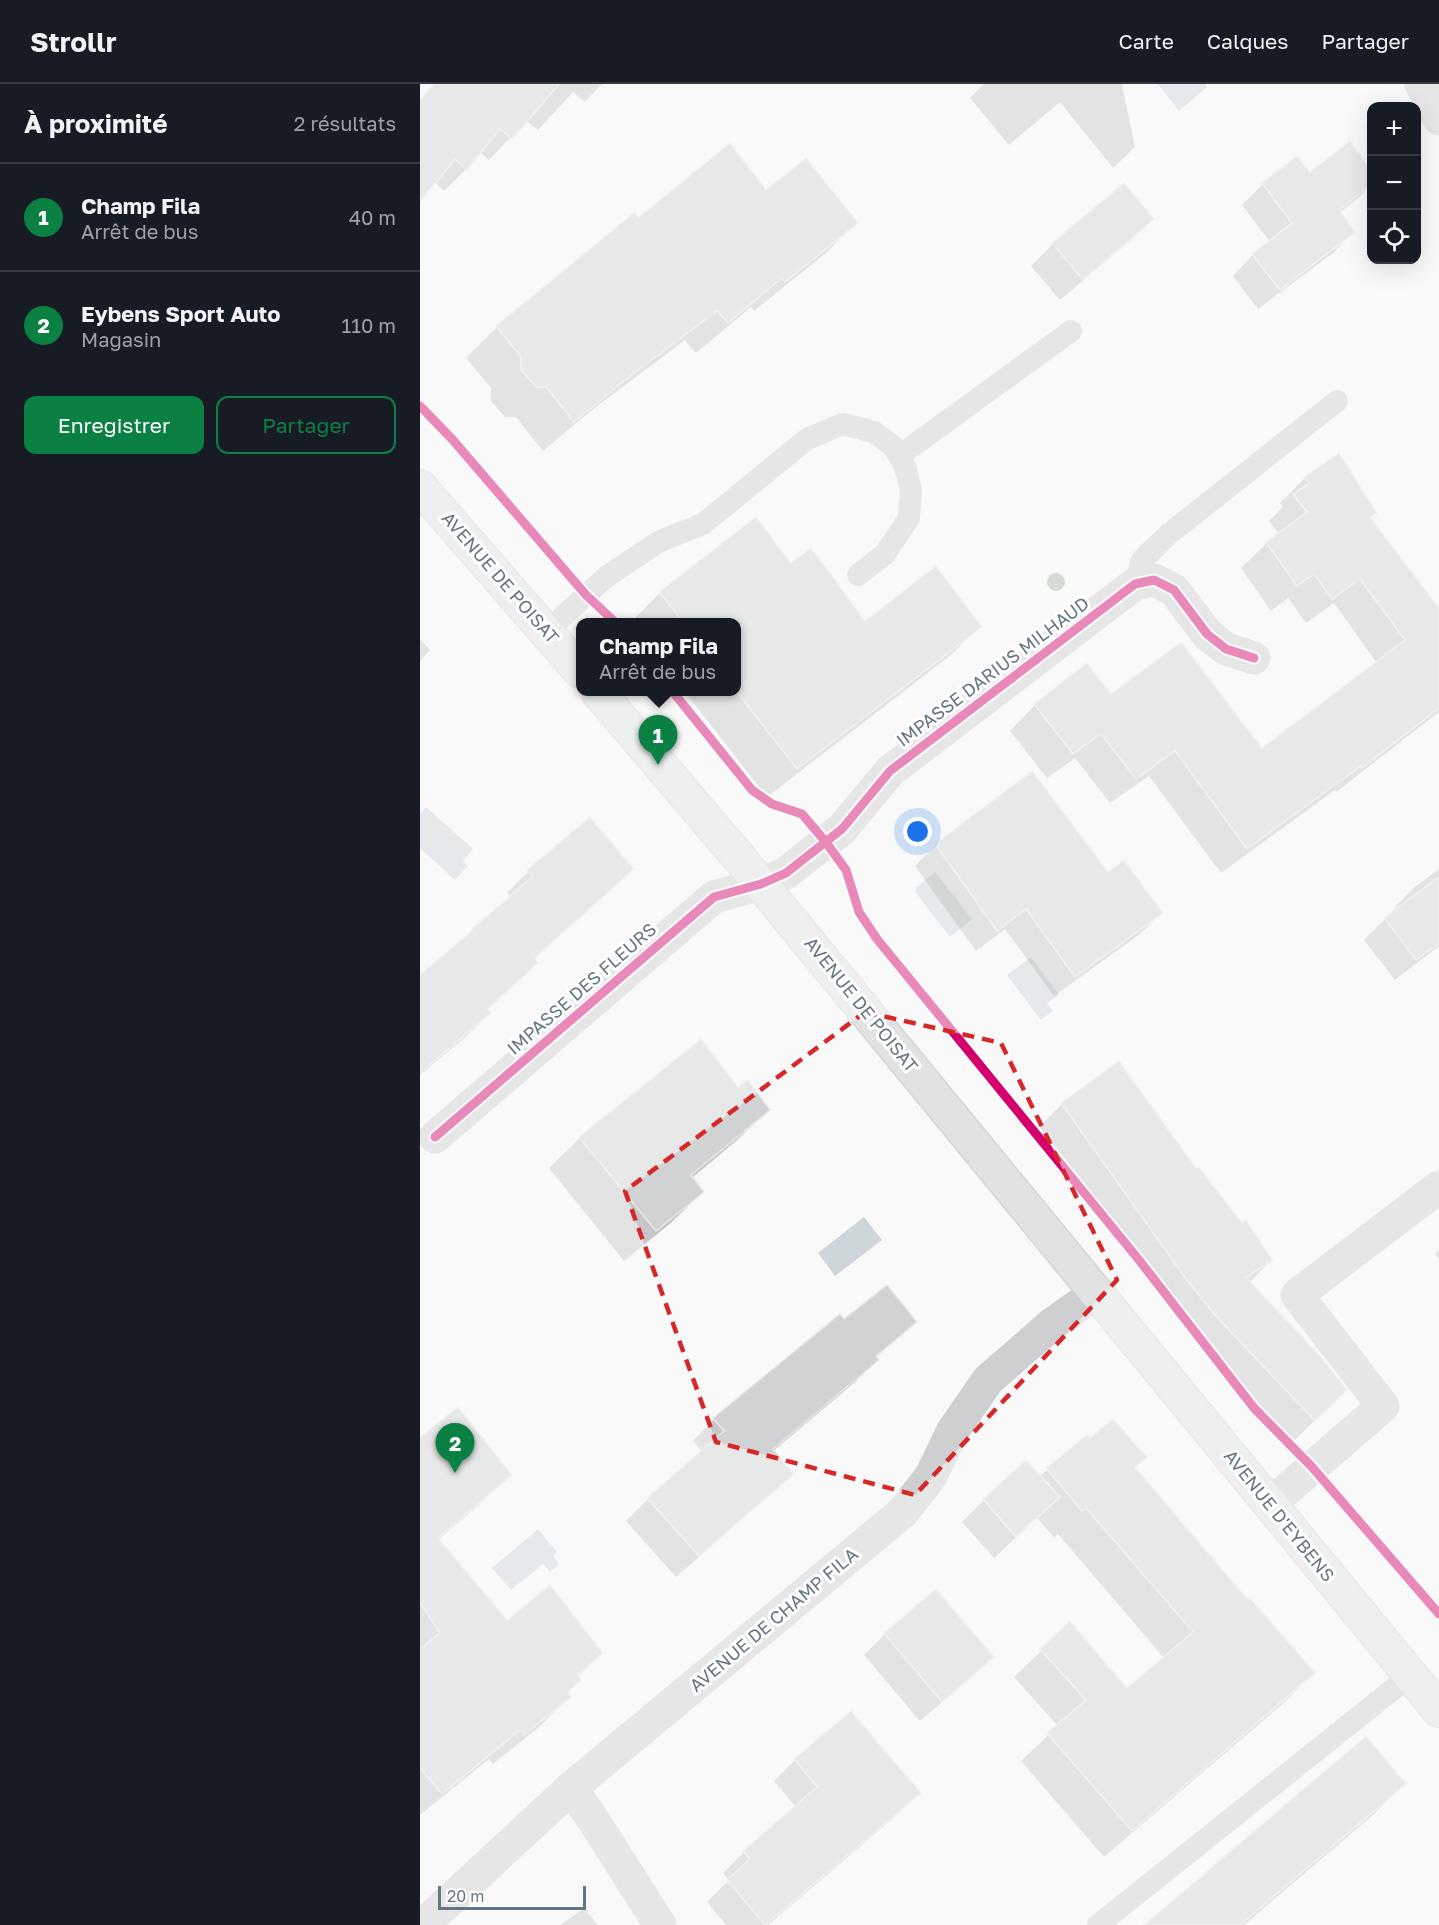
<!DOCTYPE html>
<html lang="fr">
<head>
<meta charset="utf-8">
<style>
	:root { --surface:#171b24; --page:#242831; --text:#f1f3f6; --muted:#9ea1a6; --line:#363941; --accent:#0b8043 }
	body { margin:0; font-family:"Golos Text",sans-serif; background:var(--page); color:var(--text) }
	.controls { position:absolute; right:18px; top:18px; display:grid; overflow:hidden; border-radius:12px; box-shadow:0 6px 24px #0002 }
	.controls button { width:54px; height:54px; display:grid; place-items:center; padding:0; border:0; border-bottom:2px solid var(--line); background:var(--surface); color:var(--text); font:30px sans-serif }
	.scale { position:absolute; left:18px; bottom:15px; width:148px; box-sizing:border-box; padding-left:6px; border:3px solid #657683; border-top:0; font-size:16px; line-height:21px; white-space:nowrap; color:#657683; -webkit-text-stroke:4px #fff; paint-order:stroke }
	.you { position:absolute; left:498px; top:748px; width:21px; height:21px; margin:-15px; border:4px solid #fff; border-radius:50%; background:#1a73e8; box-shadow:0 0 0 9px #1a73e833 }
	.badge { display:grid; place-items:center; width:39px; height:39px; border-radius:50%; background:var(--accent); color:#fff; font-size:20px; font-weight:700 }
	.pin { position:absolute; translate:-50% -50px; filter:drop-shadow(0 2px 3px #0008) }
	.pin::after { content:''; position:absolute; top:32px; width:21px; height:18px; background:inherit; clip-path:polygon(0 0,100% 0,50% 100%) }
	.popup { position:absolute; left:156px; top:534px; width:165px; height:78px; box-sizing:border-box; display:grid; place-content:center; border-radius:12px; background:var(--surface); filter:drop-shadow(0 2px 4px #0005); font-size:20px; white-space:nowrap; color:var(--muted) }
	.popup b { font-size:22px; color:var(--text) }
	.popup::after { content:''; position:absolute; left:50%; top:100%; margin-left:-12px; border:12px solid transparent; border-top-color:var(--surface) }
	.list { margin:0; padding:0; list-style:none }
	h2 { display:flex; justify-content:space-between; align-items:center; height:78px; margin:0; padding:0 24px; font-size:26px }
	h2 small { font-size:20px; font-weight:400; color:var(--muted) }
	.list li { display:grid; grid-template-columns:39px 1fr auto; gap:18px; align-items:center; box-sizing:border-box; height:108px; padding:0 24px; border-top:2px solid var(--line) }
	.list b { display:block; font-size:22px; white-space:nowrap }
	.list p { margin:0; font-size:20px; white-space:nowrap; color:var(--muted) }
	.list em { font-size:20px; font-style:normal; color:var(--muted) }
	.actions { display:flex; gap:12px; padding:18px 24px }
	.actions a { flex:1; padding:14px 0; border:2px solid var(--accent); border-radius:12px; text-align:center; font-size:21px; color:var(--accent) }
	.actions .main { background:var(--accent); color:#fff }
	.icon { flex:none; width:33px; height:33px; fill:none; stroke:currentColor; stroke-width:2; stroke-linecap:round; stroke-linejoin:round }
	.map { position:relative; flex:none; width:1019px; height:1841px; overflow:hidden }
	header { display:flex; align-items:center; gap:36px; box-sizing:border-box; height:84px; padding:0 30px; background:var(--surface); border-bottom:2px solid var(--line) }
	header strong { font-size:28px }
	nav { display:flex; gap:33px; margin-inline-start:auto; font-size:21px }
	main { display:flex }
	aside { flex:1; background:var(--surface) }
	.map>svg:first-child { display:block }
	.water { fill:#ced6d9 }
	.shadow { fill:#0003 }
	.building { fill:#d0d2d3; stroke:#e8e8e8; stroke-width:1.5 }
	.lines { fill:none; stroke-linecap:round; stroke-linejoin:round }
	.secondary-casing { stroke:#d5d6d7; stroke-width:36 }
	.service { stroke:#cecfd0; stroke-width:22 }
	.minor { stroke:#cecfd0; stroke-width:33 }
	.secondary { stroke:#e1e2e2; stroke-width:33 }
	.cycleway-casing { stroke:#fff; stroke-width:13 }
	.cycleway { stroke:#d6006c; stroke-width:9 }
	.tree { fill:#a9b3a7 }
	.marked { fill:none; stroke:#d62828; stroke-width:4.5; stroke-dasharray:12 8; stroke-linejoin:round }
	.labels { text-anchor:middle; stroke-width:6; stroke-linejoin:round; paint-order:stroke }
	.street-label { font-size:18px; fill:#657683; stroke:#fff }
</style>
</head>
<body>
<header>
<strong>Strollr</strong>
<nav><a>Carte</a><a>Calques</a><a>Partager</a></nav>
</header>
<main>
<aside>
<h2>À proximité<small>2 résultats</small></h2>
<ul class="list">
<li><span class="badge">1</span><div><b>Champ Fila</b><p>Arrêt de bus</p></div><em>40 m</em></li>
<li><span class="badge">2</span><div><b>Eybens Sport Auto</b><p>Magasin</p></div><em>110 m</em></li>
</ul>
<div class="actions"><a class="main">Enregistrer</a><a>Partager</a></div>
</aside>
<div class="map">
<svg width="1019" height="1841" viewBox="0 0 1019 1841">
	<rect width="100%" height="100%" fill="#f9f9f9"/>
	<g class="water">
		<polygon points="738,0 785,0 787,3 759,27"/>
		<polygon points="6,723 53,765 43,777 48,782 35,796 0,764 0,730"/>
		<polygon points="515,788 552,835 530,853 496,809 496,804"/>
		<polygon points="611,873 639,911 627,919 633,927 621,936 587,891"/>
		<polygon points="444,1133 462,1156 415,1192 398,1169"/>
		<polygon points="118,1445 137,1468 133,1472 139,1480 130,1488 123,1480 91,1506 72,1484"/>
	</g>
	<g class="shadow">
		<polygon points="32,0 182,0 165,18 153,8 118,46 106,37 69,76 60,68 46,85 24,107 15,98 0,116 0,17"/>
		<polygon points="564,0 703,0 702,1 715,63 693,84 640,18 589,61 550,14"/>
		<polygon points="930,59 952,88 952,100 936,116 919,129 933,148 913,169 838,225 813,192 833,171 850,158 822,121 843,100 877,74 890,90"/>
		<polygon points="703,101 732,135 710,157 640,216 611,182 633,160"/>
		<polygon points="346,108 436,138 406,169 334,227 331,223 276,269 265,256 172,326 123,367 96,333 85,333 71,317 71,304 46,274 77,243 215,130 218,135"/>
		<polygon points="885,394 955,428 949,434 1019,529 1019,628 916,708 915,706 801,789 729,692 690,719 655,674 627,694 590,647 615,621 691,612 841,666 957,579 914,519 886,539 868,514 851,527 821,484 847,459 859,450 849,437 863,423 860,419"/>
		<polygon points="370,481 445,539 560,542 531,571 347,713 265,608 316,608 316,538 211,538 240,509"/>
		<polygon points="0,555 10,566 0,577"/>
		<polygon points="516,761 687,790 741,829 720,850 634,912 585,845 556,867 495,782"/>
		<polygon points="212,785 114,875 66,926 69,929 48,951 0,991 0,893 91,813 87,809 109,787"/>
		<polygon points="1019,785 1019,862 975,896 944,856 965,835 977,826 975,823 996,802"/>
		<polygon points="318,1005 348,1026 317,1056 272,1094 282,1108 251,1139 204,1177 129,1084 160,1054"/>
		<polygon points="642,1020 776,1086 851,1177 829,1199 925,1306 873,1358 772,1252 744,1217 620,1042"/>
		<polygon points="1019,1166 1019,1175 1015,1170"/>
		<polygon points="424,1237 495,1238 455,1274 457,1276 435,1298 353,1367 372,1390 350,1411 256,1493 206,1437 228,1415 282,1368 273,1357 294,1335"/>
		<polygon points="666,1353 714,1384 828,1518 893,1589 866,1617 684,1773 601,1677 638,1642 594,1593 650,1540 707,1606 744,1574 638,1450 634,1453 617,1434 574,1474 542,1438 564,1416 619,1393"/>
		<polygon points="0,1355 90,1391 59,1421 18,1456 87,1538 181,1569 158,1593 146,1609 149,1613 119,1643 73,1680 69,1675 0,1731"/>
		<polygon points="465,1550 572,1573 551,1594 500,1637 444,1571"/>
		<polygon points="431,1629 498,1709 478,1730 348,1841 306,1841 287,1818 309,1796 303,1789 324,1768 376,1723 354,1697 375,1676"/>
		<polygon points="984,1700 953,1731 824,1841 729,1841"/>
		<polygon points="165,1824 177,1841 140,1841"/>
	</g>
	<g class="building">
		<polygon points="14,0 139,0 92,55 80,45 47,86 35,75 0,118 0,16"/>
		<polygon points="930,57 951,86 951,101 919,126 935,148 860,206 832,170 872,139 842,99 877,72 890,88"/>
		<polygon points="310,59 346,106 386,74 438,139 365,198 362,194 308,239 297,227 205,296 154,338 126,303 116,303 101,286 101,273 76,242 215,128 219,133"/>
		<polygon points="704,99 734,135 663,196 632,159"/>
		<polygon points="919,369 957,429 950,433 1019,524 1019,624 942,684 941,682 827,765 755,667 716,695 681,650 653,670 614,620 667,579 691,610 761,558 842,664 985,556 940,495 912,515 894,490 877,502 846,458 887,428 873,411 889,399 884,393"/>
		<polygon points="336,433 371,479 391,464 445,537 516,482 562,543 377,685 316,607 316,538 263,538 239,508"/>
		<polygon points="612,687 688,788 704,776 743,829 655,893 606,825 577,847 515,760"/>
		<polygon points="170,733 214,785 115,874 118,879 68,925 71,929 0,989 0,891 53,846 52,845 113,792 107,786"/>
		<polygon points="1019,793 1019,859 996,876 964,834"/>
		<polygon points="281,955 318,1003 328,996 350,1026 271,1091 284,1108 236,1147 159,1053"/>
		<polygon points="699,977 776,1084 779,1083 822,1139 826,1136 853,1177 826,1193 902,1274 927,1306 895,1337 794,1230 766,1195 641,1019"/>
		<polygon points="467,1201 497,1238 456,1272 459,1276 353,1365 374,1390 279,1472 227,1414 304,1347 293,1334 420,1230 424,1235"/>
		<polygon points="38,1323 92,1391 18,1454 87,1536 130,1501 183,1569 158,1591 161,1596 148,1608 151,1613 104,1651 100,1646 22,1710 0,1684 0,1565 20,1549 0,1519 0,1353"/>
		<polygon points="693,1335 727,1373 715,1383 828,1516 830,1514 895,1589 712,1747 627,1649 666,1616 620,1565 650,1537 707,1604 773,1548 666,1424 662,1427 626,1384 667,1351 670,1354"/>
		<polygon points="606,1376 640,1413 596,1453 563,1415"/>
		<polygon points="516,1505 574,1573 522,1618 464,1549"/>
		<polygon points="431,1627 501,1709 345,1841 307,1796 330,1775 323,1767 397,1703 374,1675"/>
		<polygon points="946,1652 986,1700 820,1841 724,1841"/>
	</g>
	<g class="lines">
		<defs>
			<g id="secondary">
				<polyline points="0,403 160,587"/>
				<polyline points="178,608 321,776 1019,1626"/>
			</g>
		</defs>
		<use href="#secondary" class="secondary-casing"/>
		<g class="service">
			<polyline points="479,372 651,247"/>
			<polyline points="715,500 722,476 749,450 917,317"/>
			<polyline points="127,547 186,493 240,457 283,440 387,355 423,340 454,348 474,363 485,383 491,405 489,434 465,470 438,491"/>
			<polyline points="678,1841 991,1591"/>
		</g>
		<g class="minor">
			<polyline points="1001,0 1019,35"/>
			<polyline points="15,1053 294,813 341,800 366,789 422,745 470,687 715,500 734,496 754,506 787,550 806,565 834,574"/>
			<polyline points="849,1421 963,1322 877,1211 1019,1103"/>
			<polyline points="151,1704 172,1734 240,1841"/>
			<polyline points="3,1841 151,1704 483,1428 511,1392 532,1348 568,1296 631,1241 677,1208"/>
		</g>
		<use href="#secondary" class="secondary"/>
		<defs>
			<g id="cycleway">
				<polyline points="0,322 32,355 166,511 195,538"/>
				<polyline points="253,608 332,706 352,720 382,730 405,757 426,786 439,828 457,855 719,1176 834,1324 892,1383 1019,1530"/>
				<polyline points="15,1053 294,813 341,800 366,789 422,745 470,687 715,500 734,496 754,506 787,550 806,565 834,574"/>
			</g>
		</defs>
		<use href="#cycleway" class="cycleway-casing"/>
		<use href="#cycleway" class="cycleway"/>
	</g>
	<circle class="tree" cx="636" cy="498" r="9"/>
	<path d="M0 0H1019V1841H0ZM445,928L581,959L697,1196L495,1411L296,1358L205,1107Z" fill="#f9f9f9" fill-opacity=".55" fill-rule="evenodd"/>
	<path class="marked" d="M445,928L581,959L697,1196L495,1411L296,1358L205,1107Z"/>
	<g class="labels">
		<g class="street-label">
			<text transform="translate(80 494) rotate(49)" y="6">AVENUE DE POISAT</text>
			<text transform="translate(573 588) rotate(-37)" y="6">IMPASSE DARIUS MILHAUD</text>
			<text transform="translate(162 905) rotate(-41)" y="6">IMPASSE DES FLEURS</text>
			<text transform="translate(441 921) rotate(51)" y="6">AVENUE DE POISAT</text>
			<text transform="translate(859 1432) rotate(51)" y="6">AVENUE D'EYBENS</text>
			<text transform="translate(354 1536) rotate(-40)" y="6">AVENUE DE CHAMP FILA</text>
		</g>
	</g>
</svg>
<div class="controls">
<button>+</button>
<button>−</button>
<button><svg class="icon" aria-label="locate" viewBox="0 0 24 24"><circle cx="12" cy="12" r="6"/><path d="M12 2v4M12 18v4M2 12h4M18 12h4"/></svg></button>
</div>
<div class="scale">20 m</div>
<div class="you"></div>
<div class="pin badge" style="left:238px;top:681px">1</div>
<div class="popup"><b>Champ Fila</b>Arrêt de bus</div>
<div class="pin badge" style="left:35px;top:1389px">2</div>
</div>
</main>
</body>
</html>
